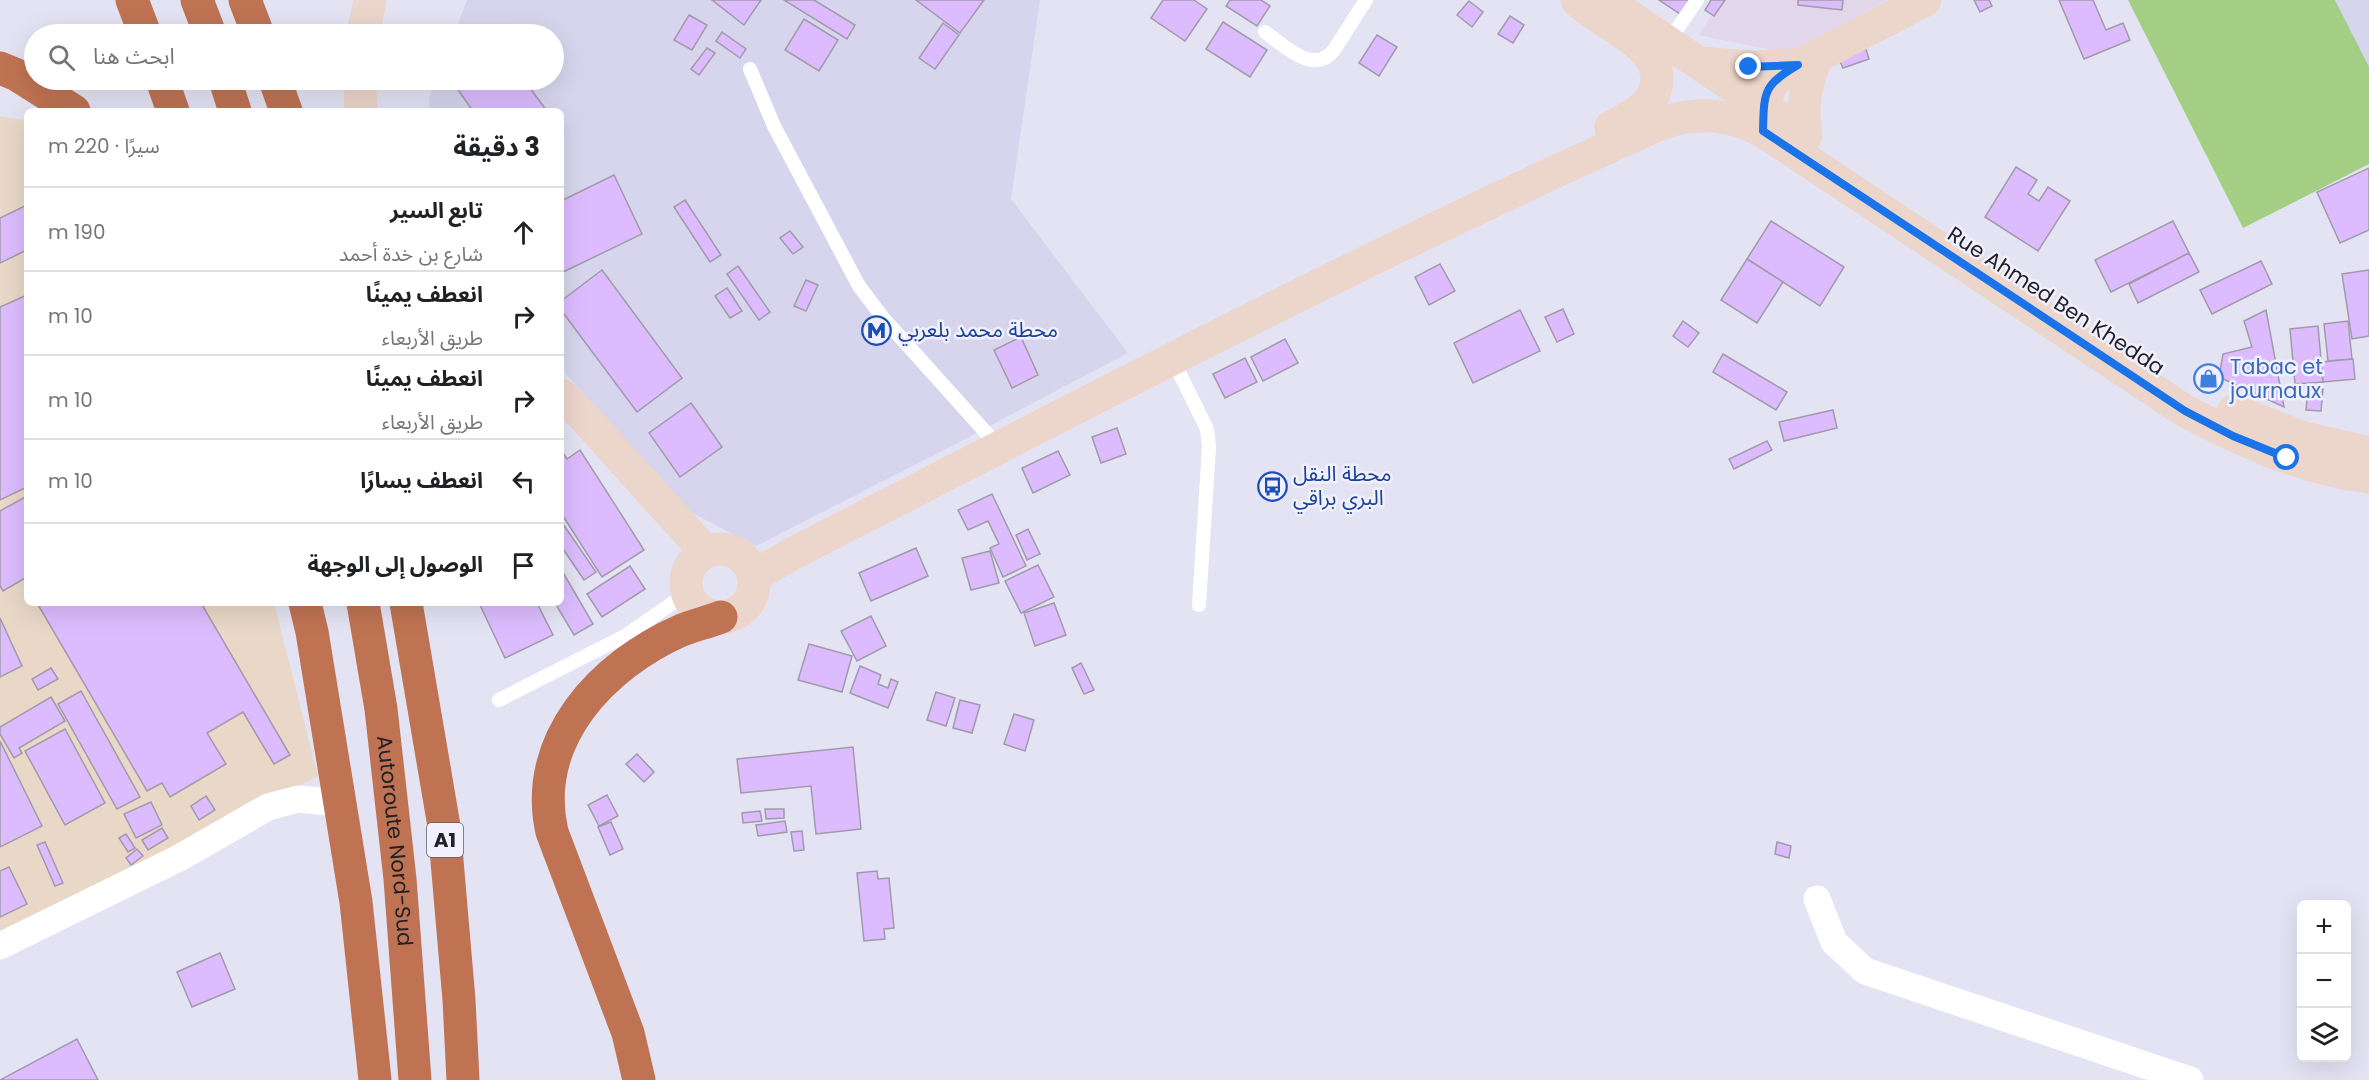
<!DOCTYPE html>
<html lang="ar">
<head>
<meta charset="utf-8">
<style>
	:root { --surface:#fff; --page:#f2f2f2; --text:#202124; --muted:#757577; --line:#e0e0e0 }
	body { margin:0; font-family:Poppins,"Noto Sans Arabic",sans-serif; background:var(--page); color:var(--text); direction:rtl }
	.controls { position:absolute; right:18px; bottom:18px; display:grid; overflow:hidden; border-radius:9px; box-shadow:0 6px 24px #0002 }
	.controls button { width:54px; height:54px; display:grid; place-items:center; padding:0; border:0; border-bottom:2px solid var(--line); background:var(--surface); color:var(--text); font:30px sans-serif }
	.stop { position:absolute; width:18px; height:18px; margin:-14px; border:4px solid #1a73e8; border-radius:50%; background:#fff }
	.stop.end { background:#1a73e8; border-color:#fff; box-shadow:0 2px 6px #0008 }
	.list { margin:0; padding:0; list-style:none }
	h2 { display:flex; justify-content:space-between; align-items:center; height:78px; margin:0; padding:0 24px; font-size:26px }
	h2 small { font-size:20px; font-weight:400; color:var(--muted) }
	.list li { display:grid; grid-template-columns:39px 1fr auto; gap:18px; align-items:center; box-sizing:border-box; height:84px; padding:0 24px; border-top:2px solid var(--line) }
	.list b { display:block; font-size:22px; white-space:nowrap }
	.list p { margin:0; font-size:20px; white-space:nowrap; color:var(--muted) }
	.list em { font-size:20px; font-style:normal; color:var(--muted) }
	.icon { flex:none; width:33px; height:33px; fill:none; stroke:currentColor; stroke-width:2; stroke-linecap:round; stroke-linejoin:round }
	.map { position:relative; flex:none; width:2369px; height:1080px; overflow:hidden; direction:ltr }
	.search { position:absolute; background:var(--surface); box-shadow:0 6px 24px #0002; left:24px; top:24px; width:540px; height:66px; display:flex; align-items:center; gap:15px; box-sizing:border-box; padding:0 21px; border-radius:33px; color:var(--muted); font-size:22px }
	.panel { position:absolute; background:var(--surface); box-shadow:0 6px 24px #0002; left:24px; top:108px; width:540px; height:498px; border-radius:9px; direction:rtl }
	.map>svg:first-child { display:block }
	.commercial { fill:#e9d8c7 }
	.built { fill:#d7d5ed }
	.education { fill:#e1d6ea }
	.green { fill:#a3ce84 }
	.building { fill:#dcbcfe; stroke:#a19aa9; stroke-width:1.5 }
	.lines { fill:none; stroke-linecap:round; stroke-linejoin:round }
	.lane { stroke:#fff; stroke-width:14 }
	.street { stroke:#fff; stroke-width:27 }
	.secondary { stroke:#ecd5cb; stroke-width:33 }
	.highway { stroke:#bf7353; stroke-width:33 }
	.route { stroke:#1a73e8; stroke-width:8 }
	.labels { text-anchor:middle; stroke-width:5; stroke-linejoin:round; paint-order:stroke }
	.shield { fill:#f2f0fe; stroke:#605f68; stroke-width:1.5 }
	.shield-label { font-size:20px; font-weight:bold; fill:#212127 }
	.street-label { font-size:21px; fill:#212127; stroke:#f2f0fe }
	.transit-label { font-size:21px; fill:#164399; stroke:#f2f0fe; text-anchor:start }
	.shop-label { font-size:21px; fill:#366cbe; stroke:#f2f0fe; text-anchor:start }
</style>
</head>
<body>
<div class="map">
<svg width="2369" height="1080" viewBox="0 0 2369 1080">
	<rect width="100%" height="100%" fill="#e4e3f4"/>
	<polygon class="commercial" points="0,116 27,121 27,603 274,603 318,776 0,941"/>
	<g class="built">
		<polygon points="467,0 1040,0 1011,199 1128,353 948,448 756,546 683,508 561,368 561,111 430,111 429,98 436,80 554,80 554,34 454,34"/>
		<polygon points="2335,0 2369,0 2369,67"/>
	</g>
	<polygon class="education" points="1721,0 1887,0 1791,54 1699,35"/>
	<polygon class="green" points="2128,0 2335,0 2369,67 2369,164 2243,228"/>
	<g class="building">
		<polygon points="712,0 761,0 744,25"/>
		<polygon points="784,0 814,0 855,25 847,39"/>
		<polygon points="916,0 984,0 960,33"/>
		<polygon points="1163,0 1194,0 1207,9 1185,41 1151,18"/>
		<polygon points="1230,0 1261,0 1270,6 1257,26 1226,6"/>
		<polygon points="1659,0 1690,0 1680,14"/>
		<polygon points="1711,0 1725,0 1714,16 1705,10"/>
		<polygon points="1798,0 1843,0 1842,10 1798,5"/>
		<polygon points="1974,0 1989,0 1992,6 1980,12"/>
		<polygon points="2059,0 2093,0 2106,30 2123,23 2130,40 2084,59"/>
		<polygon points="1469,1 1483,12 1472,27 1457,15"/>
		<polygon points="689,15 707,25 692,50 674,40"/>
		<polygon points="1510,16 1524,25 1513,43 1498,34"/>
		<polygon points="804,19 838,40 819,71 785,50"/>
		<polygon points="1223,22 1267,50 1250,77 1206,49"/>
		<polygon points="943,23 959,35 935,69 919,58"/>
		<polygon points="722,32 746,49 740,58 716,41"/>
		<polygon points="1377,35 1397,47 1379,76 1359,63"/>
		<polygon points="707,48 715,53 699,75 691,69"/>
		<polygon points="1866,49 1869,59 1843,68 1839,59"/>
		<polygon points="451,80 524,80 547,111 473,111"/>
		<polygon points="2016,167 2037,180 2028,194 2039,201 2048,187 2070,201 2038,251 1985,217"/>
		<polygon points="2369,168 2369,230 2340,243 2317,192"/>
		<polygon points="614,175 642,234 561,273 561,201"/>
		<polygon points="685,200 721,255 710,262 674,207"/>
		<polygon points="27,205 27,250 0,263 0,218"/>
		<polygon points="1771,221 1844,267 1820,306 1747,259"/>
		<polygon points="2173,221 2189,253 2111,292 2095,260"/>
		<polygon points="790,231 803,247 793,254 780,238"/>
		<polygon points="2189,253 2199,272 2138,303 2129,284"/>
		<polygon points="1747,259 1783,282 1757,323 1721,300"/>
		<polygon points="2261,261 2272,284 2212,314 2200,290"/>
		<polygon points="1440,264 1455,291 1429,305 1415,277"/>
		<polygon points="738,266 770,312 759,320 727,274"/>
		<polygon points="602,270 682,378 637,412 561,310 561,301"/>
		<polygon points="2369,270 2369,336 2352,339 2342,274"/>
		<polygon points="806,280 818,285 806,311 794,306"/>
		<polygon points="727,288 742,311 730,318 715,296"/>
		<polygon points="27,295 27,487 0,500 0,307"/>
		<polygon points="1563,309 1574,334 1557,342 1545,317"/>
		<polygon points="1520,310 1540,351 1473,383 1454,343"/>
		<polygon points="2266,310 2284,407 2219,377 2223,354 2252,347 2244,321"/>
		<polygon points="1683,321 1699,333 1688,347 1673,336"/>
		<polygon points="2348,321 2352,359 2328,361 2324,324"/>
		<polygon points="2318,326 2323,382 2295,384 2290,329"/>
		<polygon points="1021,337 1038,375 1012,388 994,350"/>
		<polygon points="1285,339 1298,363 1263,381 1251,357"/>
		<polygon points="1723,354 1787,392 1776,410 1713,372"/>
		<polygon points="1245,358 1257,382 1225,398 1213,374"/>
		<polygon points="2353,359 2355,379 2323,382 2321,362"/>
		<polygon points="2308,387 2323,389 2321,411 2306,410"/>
		<polygon points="691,403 722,447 680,477 649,433"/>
		<polygon points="1833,410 1837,428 1784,441 1779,422"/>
		<polygon points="1117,428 1126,454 1101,463 1092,437"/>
		<polygon points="1767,441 1772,450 1734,469 1729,459"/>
		<polygon points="561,450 567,459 580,450 644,550 602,577 561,513"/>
		<polygon points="1058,451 1070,475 1033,493 1022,468"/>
		<polygon points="992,494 1026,566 1003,577 990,548 999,544 988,521 968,530 958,510"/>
		<polygon points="27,496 27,577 3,591 0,586 0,511"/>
		<polygon points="561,521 596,572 584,580 561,546"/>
		<polygon points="1028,529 1040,554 1027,560 1016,535"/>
		<polygon points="916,548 928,576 871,601 859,573"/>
		<polygon points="990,551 999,583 971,590 962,558"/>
		<polygon points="1038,565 1054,597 1021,613 1005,581"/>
		<polygon points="630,566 645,589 602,617 587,594"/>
		<polygon points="561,569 593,624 574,635 555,603 561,603"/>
		<polygon points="37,603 201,603 290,755 274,764 243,712 207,733 226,764 170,797 162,783 147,791"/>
		<polygon points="479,603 537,603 553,635 505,658"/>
		<polygon points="1054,603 1066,635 1035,646 1024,613"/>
		<polygon points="871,616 886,646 857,661 841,631"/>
		<polygon points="0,618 22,666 0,677"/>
		<polygon points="809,644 852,656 842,692 798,680"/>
		<polygon points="1081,663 1094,690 1084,694 1072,668"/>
		<polygon points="860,666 881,675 878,684 888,688 891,679 898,682 888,708 850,693"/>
		<polygon points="51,668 58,679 38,690 32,679"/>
		<polygon points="81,691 140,797 117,809 58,704"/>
		<polygon points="936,692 955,698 946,726 927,720"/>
		<polygon points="51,697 65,721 19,748 22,753 14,758 0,734 0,727"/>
		<polygon points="960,700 980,705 972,733 953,728"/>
		<polygon points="1014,714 1034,720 1025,751 1004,744"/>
		<polygon points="65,729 105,803 65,825 25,751"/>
		<polygon points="0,741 42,826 0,847"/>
		<polygon points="853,747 861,829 816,834 811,786 741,793 737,759"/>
		<polygon points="637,754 654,772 644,782 626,764"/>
		<polygon points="607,795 618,816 599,826 588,805"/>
		<polygon points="206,796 215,810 199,820 191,806"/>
		<polygon points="151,802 162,825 136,838 124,814"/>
		<polygon points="765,809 784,809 784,818 766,819"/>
		<polygon points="760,811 762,821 743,823 742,813"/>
		<polygon points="785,821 787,832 758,836 756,825"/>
		<polygon points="611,822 623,849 610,855 598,827"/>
		<polygon points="162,828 168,838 148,850 142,840"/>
		<polygon points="802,831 804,850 794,851 791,832"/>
		<polygon points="126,834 135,848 128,852 119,838"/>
		<polygon points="45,842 63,883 55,886 37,845"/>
		<polygon points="1777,842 1791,846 1789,858 1775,854"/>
		<polygon points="137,849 143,856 131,865 126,858"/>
		<polygon points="9,867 27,904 0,917 0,871"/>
		<polygon points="877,871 878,879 889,878 894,928 884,929 885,939 864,941 857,873"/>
		<polygon points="220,953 235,989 192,1007 177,972"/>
		<polygon points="77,1039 98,1080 0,1080"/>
	</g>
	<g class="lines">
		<g class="lane">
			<path d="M1265,32C1285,46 1314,76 1334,50L1366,0"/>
			<polyline points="1668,42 1697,0"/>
			<polyline points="750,69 774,126 859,286 884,319 999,447"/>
			<polyline points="1172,358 1207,429 1209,447 1199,605"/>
			<polyline points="499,700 625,636 687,593"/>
		</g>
		<g class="street">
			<polyline points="1817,899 1834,942 1865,971 2190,1080"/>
			<polyline points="0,946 179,858 268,807 298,799 340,803"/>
		</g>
		<g class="secondary">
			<path d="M1577,0C1600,24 1658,41 1657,80C1656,106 1631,116 1611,127"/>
			<polyline points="1605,0 1795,128"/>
			<polyline points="363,34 370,0"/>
			<polyline points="1701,63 1749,67 1798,65"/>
			<polyline points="360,80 361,111"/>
			<path d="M1763,126C1764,105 1764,91 1779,76L1925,0"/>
			<path d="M1806,135C1801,106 1805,81 1819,54"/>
			<polyline points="561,395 581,414 705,551"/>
			<polyline points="2234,411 2304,438 2369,453"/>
			<circle cx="720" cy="583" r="34"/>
			<path d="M754,576L792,554C1080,406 1367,255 1662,123C1699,111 1729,114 1763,131L2185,411C2243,441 2303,469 2369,477"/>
		</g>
		<g class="highway">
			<polyline points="132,0 145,34"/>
			<polyline points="197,0 210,34"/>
			<polyline points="245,0 258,34"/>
			<polyline points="0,68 17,75 74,111"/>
			<polyline points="162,80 173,111"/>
			<polyline points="225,80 235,111"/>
			<polyline points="275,80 286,111"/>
			<polyline points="305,603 312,632 356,902 375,1080"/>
			<path id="s1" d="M363,603L381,709L400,879L415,1080"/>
			<polyline points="406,603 444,826 459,1000 463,1080"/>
			<path d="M639,1080L628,1033L552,832C531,740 602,665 682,630C695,625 708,622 721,617"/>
		</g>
	</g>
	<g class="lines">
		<path class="route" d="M1749,67L1798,65C1763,85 1764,92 1763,131L2185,411L2233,436L2287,458"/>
	</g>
	<defs>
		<symbol id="metro-ring" viewBox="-11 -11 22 22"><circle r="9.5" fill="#f2f0fe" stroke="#1a4fb4" stroke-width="1.5"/><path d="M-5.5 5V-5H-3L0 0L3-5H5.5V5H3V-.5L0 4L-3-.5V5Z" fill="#1a4fb4"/></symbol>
		<symbol id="shop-ring" viewBox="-11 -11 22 22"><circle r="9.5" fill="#f2f0fe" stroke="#3f7fe0" stroke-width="1.5"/><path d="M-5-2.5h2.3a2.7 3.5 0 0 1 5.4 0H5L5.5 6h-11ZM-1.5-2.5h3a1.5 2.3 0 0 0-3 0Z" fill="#3f7fe0"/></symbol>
		<symbol id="bus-ring" viewBox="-11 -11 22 22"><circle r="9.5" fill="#f2f0fe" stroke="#1a4fb4" stroke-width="1.5"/><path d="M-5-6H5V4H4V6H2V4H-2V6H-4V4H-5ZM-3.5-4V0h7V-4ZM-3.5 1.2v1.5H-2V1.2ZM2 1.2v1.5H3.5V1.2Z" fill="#1a4fb4"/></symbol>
	</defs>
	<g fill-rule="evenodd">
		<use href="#metro-ring" x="860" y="314" width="33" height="33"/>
		<use href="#shop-ring" x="2192" y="362" width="33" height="33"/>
		<use href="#bus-ring" x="1256" y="470" width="33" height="33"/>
	</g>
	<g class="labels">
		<rect class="shield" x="427" y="823" width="36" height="34" rx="4.5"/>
		<g class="shield-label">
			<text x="445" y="847">A1</text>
		</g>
		<g class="street-label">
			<text transform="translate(2056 301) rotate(33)" y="7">Rue Ahmed Ben Khedda</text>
			<text dy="7" stroke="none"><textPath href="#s1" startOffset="240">Autoroute Nord-Sud</textPath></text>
		</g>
		<g class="transit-label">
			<text x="898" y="337">محطة محمد بلعربي</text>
			<text x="1293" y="481">محطة النقل<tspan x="1293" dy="24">البري براقي</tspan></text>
		</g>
		<g class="shop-label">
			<text x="2230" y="374">Tabac et<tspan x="2230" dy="24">journaux</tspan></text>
		</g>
	</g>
</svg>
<div class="controls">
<button>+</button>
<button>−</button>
<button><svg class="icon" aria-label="layers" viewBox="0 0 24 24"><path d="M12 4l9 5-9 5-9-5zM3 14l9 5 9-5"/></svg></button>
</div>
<div class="stop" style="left:2287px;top:458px"></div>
<div class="stop end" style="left:1749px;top:67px"></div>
<div class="search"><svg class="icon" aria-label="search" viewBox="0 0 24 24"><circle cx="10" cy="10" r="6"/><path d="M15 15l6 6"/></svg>ابحث هنا</div>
<section class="panel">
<h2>3 دقيقة<small>سيرًا · 220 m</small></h2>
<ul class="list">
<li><svg class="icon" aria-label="ahead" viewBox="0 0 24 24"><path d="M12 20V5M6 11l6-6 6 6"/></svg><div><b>تابع السير</b><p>شارع بن خدة أحمد</p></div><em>190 m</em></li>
<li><svg class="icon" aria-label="right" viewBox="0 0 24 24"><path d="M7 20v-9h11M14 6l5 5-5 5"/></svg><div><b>انعطف يمينًا</b><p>طريق الأربعاء</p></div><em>10 m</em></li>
<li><svg class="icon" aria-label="right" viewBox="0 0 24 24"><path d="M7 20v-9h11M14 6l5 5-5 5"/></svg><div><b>انعطف يمينًا</b><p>طريق الأربعاء</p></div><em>10 m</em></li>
<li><svg class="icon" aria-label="left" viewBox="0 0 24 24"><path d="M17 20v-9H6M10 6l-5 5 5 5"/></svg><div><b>انعطف يسارًا</b></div><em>10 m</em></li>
<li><svg class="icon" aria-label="arrive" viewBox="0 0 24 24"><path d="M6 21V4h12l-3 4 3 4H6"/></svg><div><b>الوصول إلى الوجهة</b></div></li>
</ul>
</section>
</div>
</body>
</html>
